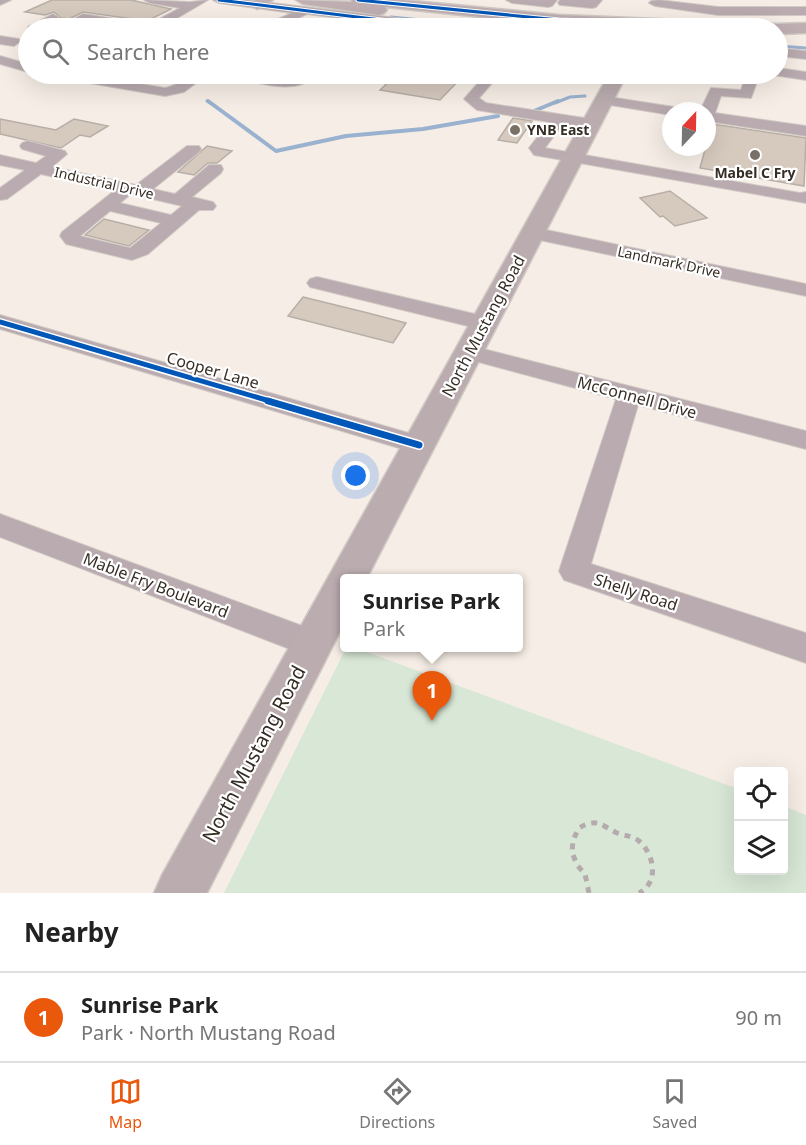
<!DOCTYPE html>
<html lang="en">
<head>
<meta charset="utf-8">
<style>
	:root { --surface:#fff; --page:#f6f6f6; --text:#222; --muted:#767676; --line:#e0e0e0; --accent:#ea580c }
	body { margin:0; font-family:"Noto Sans",sans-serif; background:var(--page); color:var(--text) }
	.controls { position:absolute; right:18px; bottom:18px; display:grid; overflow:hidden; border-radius:6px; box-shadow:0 6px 24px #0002 }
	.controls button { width:54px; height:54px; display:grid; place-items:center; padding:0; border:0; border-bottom:2px solid var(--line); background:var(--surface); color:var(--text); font:30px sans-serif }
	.compass { position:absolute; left:662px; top:102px; width:54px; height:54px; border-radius:50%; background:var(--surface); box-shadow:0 6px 24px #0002; rotate:22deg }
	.you { position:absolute; left:356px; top:476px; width:21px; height:21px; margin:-15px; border:4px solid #fff; border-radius:50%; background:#1a73e8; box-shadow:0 0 0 9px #1a73e833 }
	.badge { display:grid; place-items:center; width:39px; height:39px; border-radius:50%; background:var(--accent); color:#fff; font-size:20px; font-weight:700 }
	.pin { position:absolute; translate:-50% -50px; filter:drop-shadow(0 2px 3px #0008) }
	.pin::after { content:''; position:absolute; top:32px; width:21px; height:18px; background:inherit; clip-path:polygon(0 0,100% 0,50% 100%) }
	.popup { position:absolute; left:340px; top:574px; width:183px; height:78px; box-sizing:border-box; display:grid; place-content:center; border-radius:6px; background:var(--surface); filter:drop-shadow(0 2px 4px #0005); font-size:20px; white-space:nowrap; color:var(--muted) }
	.popup b { font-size:22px; color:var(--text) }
	.popup::after { content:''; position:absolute; left:50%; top:100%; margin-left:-12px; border:12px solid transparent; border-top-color:var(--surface) }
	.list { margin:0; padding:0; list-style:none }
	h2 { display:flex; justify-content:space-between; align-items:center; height:78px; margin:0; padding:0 24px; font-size:26px }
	h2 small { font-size:20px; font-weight:400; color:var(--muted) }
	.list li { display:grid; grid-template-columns:39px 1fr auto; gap:18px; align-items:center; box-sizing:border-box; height:90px; padding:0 24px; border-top:2px solid var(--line) }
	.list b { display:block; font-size:22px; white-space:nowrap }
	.list p { margin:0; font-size:20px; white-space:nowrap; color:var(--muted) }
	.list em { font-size:20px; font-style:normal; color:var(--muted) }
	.icon { flex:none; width:33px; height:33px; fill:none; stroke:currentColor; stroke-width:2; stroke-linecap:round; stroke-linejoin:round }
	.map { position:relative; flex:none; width:806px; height:893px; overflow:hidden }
	.search { position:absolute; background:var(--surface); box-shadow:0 6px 24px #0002; left:18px; right:18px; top:18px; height:66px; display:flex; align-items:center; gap:15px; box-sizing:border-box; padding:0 21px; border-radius:33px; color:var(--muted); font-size:22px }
	.sheet { height:168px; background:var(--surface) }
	nav { display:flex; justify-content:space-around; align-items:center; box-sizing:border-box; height:84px; border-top:2px solid var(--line); background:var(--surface); font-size:16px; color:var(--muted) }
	nav a { display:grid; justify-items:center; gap:3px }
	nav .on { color:var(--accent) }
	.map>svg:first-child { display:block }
	.green { fill:#d8e7d6 }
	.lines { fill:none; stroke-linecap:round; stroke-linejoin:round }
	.stream-far1 { stroke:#9ab2cf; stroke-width:3 }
	.stream { stroke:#9ab2cf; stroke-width:4 }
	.building { fill:#d6c9be; stroke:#b7afa7; stroke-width:1.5 }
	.minor-casing { stroke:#d2cbc5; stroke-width:2 }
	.major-casing { stroke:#d2cbc5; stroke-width:3 }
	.highway-casing { stroke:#d2cbc5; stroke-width:3 }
	.path { stroke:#b5aaac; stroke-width:5; stroke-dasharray:6 6; stroke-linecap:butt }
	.minor { fill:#b9abb0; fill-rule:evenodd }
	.major { fill:#baacaf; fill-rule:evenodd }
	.highway { fill:#bfafb3; fill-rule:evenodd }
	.cycleway-far2-casing { stroke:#fff; stroke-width:5 }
	.cycleway-far1-casing { stroke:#fff; stroke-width:8 }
	.cycleway-casing { stroke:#fff; stroke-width:10 }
	.cycleway-far2 { stroke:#0057b8; stroke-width:3 }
	.cycleway-far1 { stroke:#0057b8; stroke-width:5 }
	.cycleway { stroke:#0057b8; stroke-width:7 }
	.poi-dot { fill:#797168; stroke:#fff; stroke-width:2 }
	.labels { text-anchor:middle; stroke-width:4.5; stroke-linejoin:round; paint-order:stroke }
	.far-poi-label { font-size:14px; font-weight:bold; fill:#352d24; stroke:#fff; text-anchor:start }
	.far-street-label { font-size:14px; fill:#352d24; stroke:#fff }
	.street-label { font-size:16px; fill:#352d24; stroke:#fff }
	.near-street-label { font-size:20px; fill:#352d24; stroke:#fff }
</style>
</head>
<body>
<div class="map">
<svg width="806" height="893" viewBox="0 0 806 893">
	<rect width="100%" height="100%" fill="#f6eee6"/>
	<polygon class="green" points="346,648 356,648 738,789 738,870 784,870 784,806 806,815 806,893 224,893"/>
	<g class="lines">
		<g class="stream-far1">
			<polyline points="391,17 503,28"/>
			<polyline points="778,46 806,48"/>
			<polyline points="207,101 210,103"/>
			<polyline points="555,103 570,97 585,96"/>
		</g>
		<g class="stream">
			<polyline points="208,101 276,151 346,136 423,129 498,116"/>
			<polyline points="534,111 558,101"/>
		</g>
	</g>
	<g class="building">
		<polygon points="52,0 131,0 171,9 147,21 83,12 69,19 61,18 54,12 45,15 25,12"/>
		<polygon points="397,74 453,74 450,77 461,78 440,100 380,90"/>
		<polygon points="513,118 532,121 517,143 498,140"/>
		<polygon points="0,119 56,130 74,119 108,126 90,137 80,135 61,148 0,134"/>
		<polygon points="712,124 806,138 804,186 700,168"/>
		<polygon points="207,146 232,151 217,163 208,163 194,175 178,172"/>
		<polygon points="670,191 707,218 675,226 663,216 660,217 640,198"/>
		<polygon points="104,219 149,230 129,246 85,235"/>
		<polygon points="303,297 368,313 406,323 393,343 288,316"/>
	</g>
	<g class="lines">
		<defs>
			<g id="minor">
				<polygon points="0,0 11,0 0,5"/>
				<polygon points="144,0 190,2 208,0 160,28 130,28 85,22 77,26 78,28 59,27 83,14 150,24 180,8 150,3"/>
				<polygon points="213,0 247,0 446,24 452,28 420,28 307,14 277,28 262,28 264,25 292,13 219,3"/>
				<polygon points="506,0 557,0 552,6 548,7 512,3"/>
				<polygon points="560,0 602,0 596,7 592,8 560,5 558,3"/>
				<polygon points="659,0 718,7 806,7 806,15 718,15 655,6 649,3 651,1"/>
				<polygon points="53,14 59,18 48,25 50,28 28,27"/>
				<polygon points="0,36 19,39 20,42 14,46 0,44"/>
				<polygon points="778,48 806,51 806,59 778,56"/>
				<polygon points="0,56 28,64 28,72 0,64"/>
				<polygon points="778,68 806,72 806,80 773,75 778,74"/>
				<path d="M53,74H81L165,88C184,84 186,72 208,74L184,92L165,96L60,78Z"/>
				<path d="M226,74C246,72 264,78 284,78C296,78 305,73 317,74C297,97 258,82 233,78Z"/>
				<polygon points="486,74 500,74 479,98 486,103 591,119 599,124 591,129 563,124 545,148 800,193 806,192 806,203 534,155 529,148 549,122 477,110 464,99"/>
				<polygon points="746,74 760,74 751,98 721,96 715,113 806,126 806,136 707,121 707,111 700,111 711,88 741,90"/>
				<polygon points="603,96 674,107 681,111 671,111 671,115 598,103 596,100"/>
				<path d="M28,141L65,151L67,154L52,167L136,185L187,146H199L201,149L199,152L153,189L175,194L209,165H221L223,169L221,173L192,197L213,202L216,206L213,210H199L148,254L132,260L66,244L60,236L62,232L114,191L41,174L7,199L0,200V188L25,170L0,165V155L36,163L46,156L22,149L20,146L22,143ZM131,194L178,205L182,206L171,215L120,203ZM110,211L161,223L130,248L80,236Z"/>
				<polygon points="532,227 806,284 806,296 525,237 523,233 525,229"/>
				<polygon points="317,277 492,318 495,323 492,328 484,330 310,287 307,283 310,279"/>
				<polygon points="0,315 419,436 428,438 432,445 428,452 419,454 0,329"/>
				<polygon points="468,345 806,431 806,449 638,405 591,564 806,633 806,663 564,580 559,571 616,399 460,357 457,352 460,347"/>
				<polygon points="0,514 324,634 329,644 324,654 313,658 0,537"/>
			</g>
			<polygon id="major" points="609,74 627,74 367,578 345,578 345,622 207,893 154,893 162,875"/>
			<g id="highway">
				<polygon points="255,0 273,0 257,9 250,5"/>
				<polygon points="296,0 352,2 351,0 403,0 559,15 777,24 806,23 806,33 778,34 778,28 660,28 559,25 385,7 387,10 384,13 379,15 303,4"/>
			</g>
		</defs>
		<use href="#minor" class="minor-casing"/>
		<use href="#major" class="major-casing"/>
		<use href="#highway" class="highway-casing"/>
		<path class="path" d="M589,893L585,874L577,865L572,852L573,840L579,828C598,817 602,826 617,833C625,836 633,836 639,841C655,855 659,883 639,893"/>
		<use href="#minor" class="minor"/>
		<use href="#major" class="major"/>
		<use href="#highway" class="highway"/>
		<defs>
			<g id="cycleway-far2">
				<polyline points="219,0 446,28"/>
				<polyline points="358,0 559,20 773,28"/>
			</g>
			<polyline id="cycleway-far1" points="0,322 273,402"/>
			<polyline id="cycleway" points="268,401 419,445"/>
		</defs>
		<use href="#cycleway-far2" class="cycleway-far2-casing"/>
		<use href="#cycleway-far1" class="cycleway-far1-casing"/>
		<use href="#cycleway" class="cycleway-casing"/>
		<use href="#cycleway-far2" class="cycleway-far2"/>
		<use href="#cycleway-far1" class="cycleway-far1"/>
		<use href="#cycleway" class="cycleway"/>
	</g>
	<g class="poi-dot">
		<circle cx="515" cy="130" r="6"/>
		<circle cx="755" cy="155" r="6"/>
	</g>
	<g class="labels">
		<g class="far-poi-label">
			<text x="527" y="135">YNB East</text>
			<text x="755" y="178" text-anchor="middle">Mabel C Fry</text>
		</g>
		<g class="far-street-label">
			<text transform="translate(104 183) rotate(13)" y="5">Industrial Drive</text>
			<text transform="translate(669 262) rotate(12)" y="5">Landmark Drive</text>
		</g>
		<g class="street-label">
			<text transform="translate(483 326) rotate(-62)" y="6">North Mustang Road</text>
			<text transform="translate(213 370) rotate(16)" y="6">Cooper Lane</text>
			<text transform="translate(637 397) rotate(15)" y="6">McConnell Drive</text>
			<text transform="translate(156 585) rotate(21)" y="6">Mable Fry Boulevard</text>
			<text transform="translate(636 592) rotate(18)" y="6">Shelly Road</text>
		</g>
		<g class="near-street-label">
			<text transform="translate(254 754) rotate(-62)" y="7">North Mustang Road</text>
		</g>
	</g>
</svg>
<div class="controls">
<button><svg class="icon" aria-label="locate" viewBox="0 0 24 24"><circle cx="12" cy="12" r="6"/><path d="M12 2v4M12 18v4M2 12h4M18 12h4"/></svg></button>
<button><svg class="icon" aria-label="layers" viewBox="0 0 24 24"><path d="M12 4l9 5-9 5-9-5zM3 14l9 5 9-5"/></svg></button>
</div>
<svg class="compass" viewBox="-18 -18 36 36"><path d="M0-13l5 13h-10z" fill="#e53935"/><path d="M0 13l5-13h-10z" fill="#767676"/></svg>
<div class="you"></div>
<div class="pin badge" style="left:432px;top:721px">1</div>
<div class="popup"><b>Sunrise Park</b>Park</div>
<div class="search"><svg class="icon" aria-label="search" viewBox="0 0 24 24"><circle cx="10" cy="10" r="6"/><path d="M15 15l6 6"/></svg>Search here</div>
</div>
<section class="sheet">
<h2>Nearby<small></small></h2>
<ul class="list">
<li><span class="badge">1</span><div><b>Sunrise Park</b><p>Park · North Mustang Road</p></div><em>90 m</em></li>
</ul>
</section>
<nav>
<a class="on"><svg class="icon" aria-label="map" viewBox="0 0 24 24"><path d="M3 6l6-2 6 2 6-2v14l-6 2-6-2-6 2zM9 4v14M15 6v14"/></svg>Map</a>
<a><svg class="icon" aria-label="directions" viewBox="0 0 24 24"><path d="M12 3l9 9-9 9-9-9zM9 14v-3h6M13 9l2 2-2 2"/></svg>Directions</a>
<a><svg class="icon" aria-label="saved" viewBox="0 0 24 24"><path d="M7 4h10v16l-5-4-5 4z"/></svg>Saved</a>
</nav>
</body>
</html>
